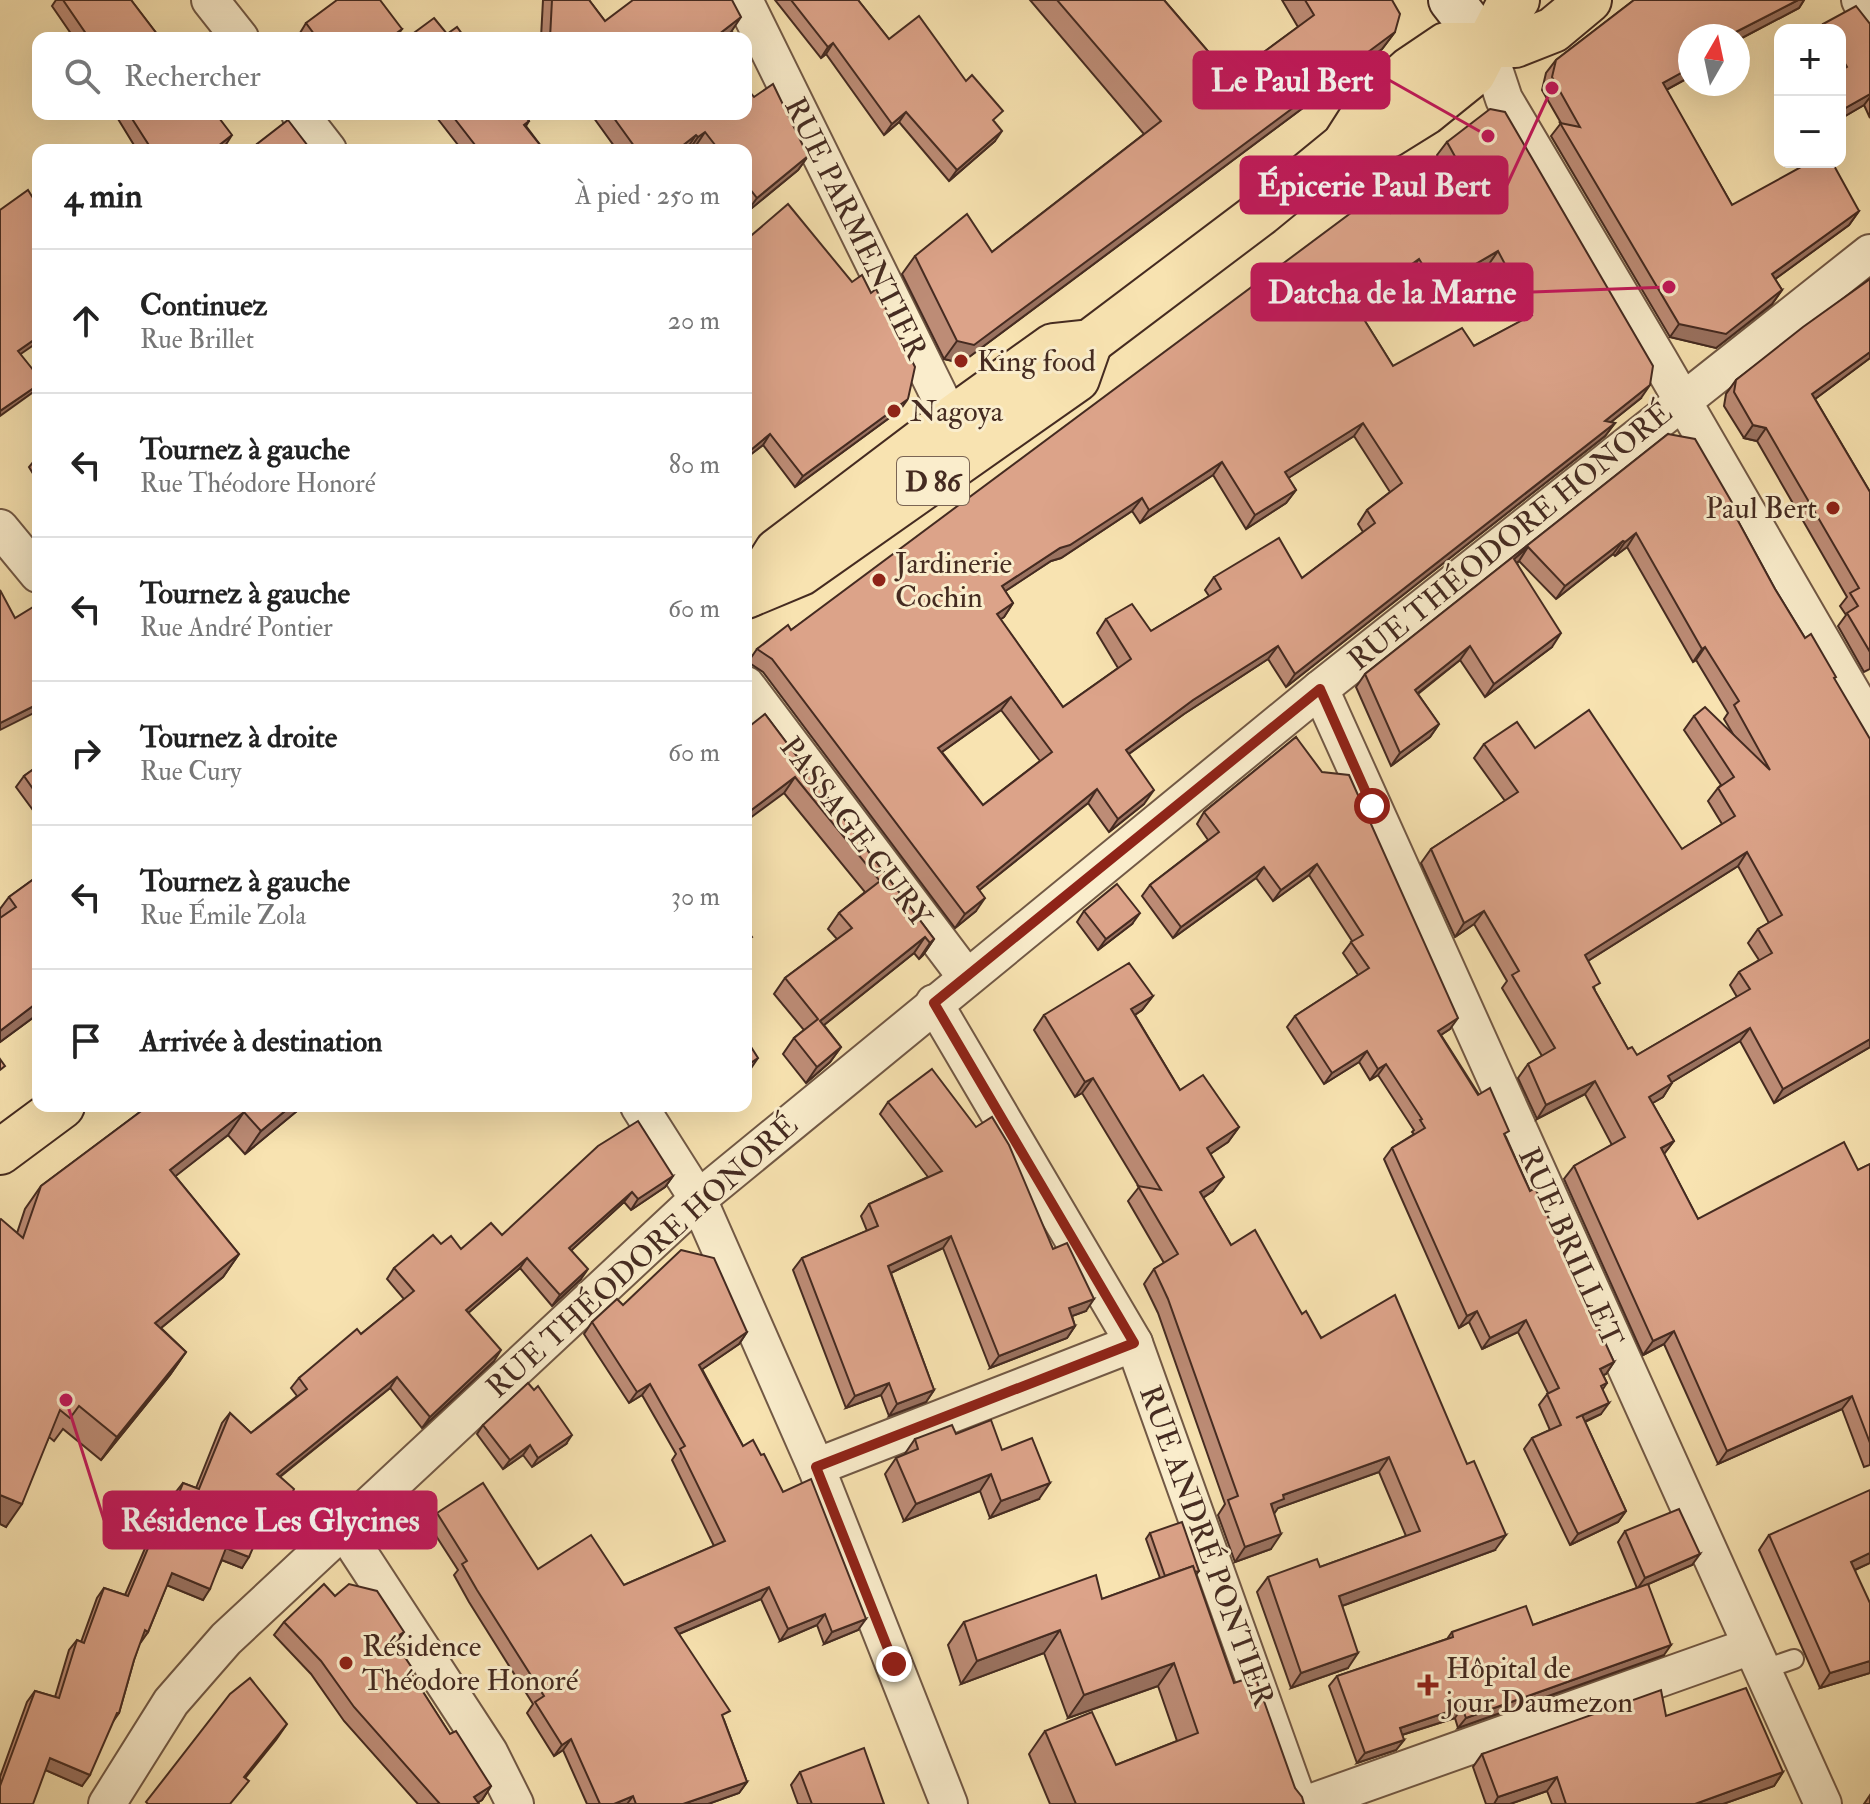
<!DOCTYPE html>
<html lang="fr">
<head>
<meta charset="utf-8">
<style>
	:root { --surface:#fff; --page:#f6f6f6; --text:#222; --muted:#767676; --line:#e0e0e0 }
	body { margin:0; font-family:"IM FELL Double Pica",serif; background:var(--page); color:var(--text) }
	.controls { position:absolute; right:24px; top:24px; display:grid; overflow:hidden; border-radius:16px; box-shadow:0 8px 32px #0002 }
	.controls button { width:72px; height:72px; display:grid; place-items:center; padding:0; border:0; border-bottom:2px solid var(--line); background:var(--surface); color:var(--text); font:40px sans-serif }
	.compass { position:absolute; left:1678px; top:24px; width:72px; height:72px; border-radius:50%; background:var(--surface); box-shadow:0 8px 32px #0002; rotate:9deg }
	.stop { position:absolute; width:24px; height:24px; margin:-18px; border:6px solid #8f2418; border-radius:50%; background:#fff }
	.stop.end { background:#8f2418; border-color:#fff; box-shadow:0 2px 8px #0008 }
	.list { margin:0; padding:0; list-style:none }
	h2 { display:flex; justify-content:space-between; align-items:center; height:104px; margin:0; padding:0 32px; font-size:34px }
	h2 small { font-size:26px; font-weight:400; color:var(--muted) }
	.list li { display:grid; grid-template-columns:52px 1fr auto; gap:24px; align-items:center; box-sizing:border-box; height:144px; padding:0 32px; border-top:2px solid var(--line) }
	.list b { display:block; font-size:30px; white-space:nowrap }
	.list p { margin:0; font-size:26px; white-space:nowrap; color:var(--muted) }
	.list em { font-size:26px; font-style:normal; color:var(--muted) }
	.icon { flex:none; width:44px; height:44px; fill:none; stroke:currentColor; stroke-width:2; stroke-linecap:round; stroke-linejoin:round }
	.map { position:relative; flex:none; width:1870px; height:1804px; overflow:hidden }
	.search { position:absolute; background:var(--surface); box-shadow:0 8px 32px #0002; left:32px; top:32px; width:720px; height:88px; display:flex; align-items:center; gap:20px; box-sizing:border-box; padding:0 28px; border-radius:16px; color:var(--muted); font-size:30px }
	.panel { position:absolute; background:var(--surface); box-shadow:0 8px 32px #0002; left:32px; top:144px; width:720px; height:968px; border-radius:16px }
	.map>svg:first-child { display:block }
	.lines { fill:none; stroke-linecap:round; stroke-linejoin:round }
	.lane-casing { stroke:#725945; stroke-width:22 }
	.street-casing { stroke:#725945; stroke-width:40 }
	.secondary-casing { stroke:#452b21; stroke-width:48 }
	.primary-casing { stroke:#452b21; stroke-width:48 }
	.lane { stroke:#faedcc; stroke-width:18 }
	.street { stroke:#faedcc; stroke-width:36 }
	.secondary { stroke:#faedcc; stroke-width:44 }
	.primary { stroke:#f8e3b1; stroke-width:44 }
	.wall { fill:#bd8c76; stroke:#452b21; stroke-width:2; fill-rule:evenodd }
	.shaded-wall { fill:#9a7260; stroke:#452b21; stroke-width:2 }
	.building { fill:#dca389; stroke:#452b21; stroke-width:2; fill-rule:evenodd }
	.route { stroke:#8f2418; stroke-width:10 }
	.poi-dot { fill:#8f2418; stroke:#faedcc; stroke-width:3 }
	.labels { text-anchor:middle; stroke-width:6; stroke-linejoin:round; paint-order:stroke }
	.shield { fill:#faedcc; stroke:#7b6554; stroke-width:2 }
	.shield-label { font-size:28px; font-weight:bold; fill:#452b21 }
	.street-label { font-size:30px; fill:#452b21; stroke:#faedcc }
	.poi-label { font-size:30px; fill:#452b21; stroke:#faedcc; text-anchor:start }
	.leader { fill:none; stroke:#c2185b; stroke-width:3 }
	.callout-dot { fill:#c2185b; stroke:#faedcc; stroke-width:3 }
	.callout { fill:#c2185b; stroke:#c2185b; stroke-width:3 }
	.callout-label { font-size:32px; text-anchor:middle; font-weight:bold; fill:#fff }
</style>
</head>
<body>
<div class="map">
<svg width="1870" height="1804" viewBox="0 0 1870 1804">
	<rect width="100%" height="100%" fill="#f8e3b1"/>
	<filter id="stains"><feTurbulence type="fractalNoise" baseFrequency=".0025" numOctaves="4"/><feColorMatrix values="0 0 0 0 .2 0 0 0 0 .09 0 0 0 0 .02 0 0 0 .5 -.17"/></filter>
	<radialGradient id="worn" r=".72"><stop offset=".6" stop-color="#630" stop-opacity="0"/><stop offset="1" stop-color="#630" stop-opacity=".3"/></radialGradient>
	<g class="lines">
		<defs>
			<polyline id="lane" points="1762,1670 1794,1659"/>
			<g id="street">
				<polyline points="210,0 240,38"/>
				<polyline points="744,0 963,444"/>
				<polyline points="1860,0 1870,19"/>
				<polyline points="1486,45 1504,99 1659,360 1870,724"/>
				<polyline points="300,114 328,150"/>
				<polyline points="0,528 38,574"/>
				<polyline points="746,685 967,978"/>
				<polyline points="1320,689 1823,1804"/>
				<polyline points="934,1003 1134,1343 1299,1804"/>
				<polyline points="639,1106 698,1199 816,1467 949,1804"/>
				<polyline points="816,1467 1134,1343"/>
				<polyline points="344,1530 489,1752 515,1804"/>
				<polyline points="107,1804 171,1702 226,1639 698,1199 1320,689 1870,253"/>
				<polyline points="1307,1804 1751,1646"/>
			</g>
			<polyline id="secondary" points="1451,0 1486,45"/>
			<g id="primary">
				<polyline points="1344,145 1389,135 1426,112 1473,74 1507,8 1517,0"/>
				<polyline points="750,594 777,551 950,420 1053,346 1090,342 1261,213 1344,145 1369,106 1409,70 1446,45 1515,45 1553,30 1589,0"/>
				<polyline points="746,596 801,573 1077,379 1090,342"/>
				<polyline points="0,1152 62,1106"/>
			</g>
		</defs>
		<use href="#lane" class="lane-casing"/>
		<use href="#street" class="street-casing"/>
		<use href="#secondary" class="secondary-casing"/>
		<use href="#primary" class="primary-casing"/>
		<use href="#lane" class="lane"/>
		<use href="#street" class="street"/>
		<use href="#secondary" class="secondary"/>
		<use href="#primary" class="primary"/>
	</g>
	<g class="wall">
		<polygon points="56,0 131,0 160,38 74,38 52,6"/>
		<polygon points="543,0 589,0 605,21 731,32 723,38 541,38"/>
		<polygon points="775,0 858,0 889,39 995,123 995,141 949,181 899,122 884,135 826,54 821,58"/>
		<polygon points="1030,0 1164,0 1230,77 1298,27 1282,0 1392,0 1395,32 1382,49 961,363 944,359 902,274 915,256 992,252 1144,134"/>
		<polygon points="1634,0 1804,0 1799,8 1738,40 1738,36 1690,36 1690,77 1666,90 1732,205 1859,211 1849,225 1775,279 1782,290 1772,304 1716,348 1670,337 1551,136 1561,123 1542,90 1546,73 1556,60"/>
		<polygon points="306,23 402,29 396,38 303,38 300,33"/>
		<polygon points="1823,24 1870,24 1870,118 1864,105 1840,119 1840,30 1819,30"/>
		<polygon points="754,97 808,156 798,170 747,212 746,211 746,150 697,150 695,147 690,150 617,150 591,114 746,114"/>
		<polygon points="115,114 216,114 225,146 220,150 137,150"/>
		<polygon points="434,114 523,114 529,121 526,126 544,150 462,150"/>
		<path d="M1447,142L1641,398L1611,422L1615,423L1605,436L1286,687L1268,659L1184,714L1129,754L1144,804L1109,832L1088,803L979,890L976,911L955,928L763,672L748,662L757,649L791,630L1391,213L1450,178L1437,155ZM1489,264L1520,322L1474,346L1393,366L1358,310L1410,272L1427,300ZM1354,436L1390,492L1367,510L1358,524L1363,532L1302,578L1214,577L1205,590L1209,596L1151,631L1106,619L1097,633L1118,668L1063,707L1000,619L1004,617L1013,603L1005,591L1051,561L1061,558L1132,511L1140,523L1213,475L1246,529L1286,503L1296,490L1288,478ZM1001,710L1040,761L983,805L942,752Z"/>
		<polygon points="257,144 311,150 253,150"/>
		<polygon points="746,240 900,410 795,487 763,445 746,458"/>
		<polygon points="1870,279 1870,358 1815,399 1870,492 1870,669 1864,672 1838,626 1846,615 1840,606 1847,597 1757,441 1744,438 1724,406 1726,394 1736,380"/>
		<path d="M1668,434L1732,510L1775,589L1805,638L1834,679L1870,1047L1774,1103L1740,1041L1672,1082L1663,1097L1652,1103L1674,1141L1664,1154L1698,1219L1858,1170L1870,1164V1465L1864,1467L1842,1409L1718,1464L1664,1344L1643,1355L1564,1179L1574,1166L1612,1145L1585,1094L1537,1119L1518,1078L1528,1064L1542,1056L1502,988L1507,981L1474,924L1455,937L1421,863L1431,849L1505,801L1474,758L1484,744L1535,748L1682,849L1722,824L1708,801L1718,788L1721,785L1684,730L1694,716L1733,734L1724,719L1728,713L1696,660L1693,662L1627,547L1615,556L1613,554L1556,599L1519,561L1517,563L1552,647L1485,697L1460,660L1418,694L1439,724L1430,737L1391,766L1356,687L1365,674ZM1738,866L1769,923L1758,929L1748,943L1759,960L1739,972L1730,985L1737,997L1637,1055L1628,1049L1595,991L1588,961Z"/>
		<polygon points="38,456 38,482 29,467"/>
		<polygon points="765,714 934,939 923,955 919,959 914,953 824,1025 841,1047 830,1062 806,1083 783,1054 794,1038 804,1030 774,994 785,978 837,939 828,929 839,913 865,892 784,793"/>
		<polygon points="1296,737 1450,1029 1441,1035 1506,1137 1530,1191 1614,1362 1606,1374 1603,1375 1607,1383 1603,1389 1601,1414 1585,1422 1626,1511 1618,1522 1570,1545 1524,1449 1532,1438 1550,1430 1539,1405 1548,1393 1518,1332 1482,1349 1469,1322 1459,1328 1384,1159 1392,1148 1414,1134 1412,1132 1414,1130 1378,1075 1370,1080 1359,1062 1324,1084 1287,1027 1295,1016 1358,975 1343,953 1352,941 1309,875 1273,901 1256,878 1173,938 1142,896 1150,885 1208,840 1197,824 1204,812"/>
		<polygon points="38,766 38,817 16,787 24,776"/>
		<polygon points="38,876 38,1014 0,1042 0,909 9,897"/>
		<polygon points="1084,911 1132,924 1098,950 1077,922"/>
		<polygon points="1153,996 1142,1010 1135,1015 1180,1090 1239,1127 1228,1142 1210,1154 1213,1191 1203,1198 1231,1245 1302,1314 1495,1550 1342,1606 1348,1668 1291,1688 1257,1592 1268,1577 1320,1567 1406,1536 1379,1472 1278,1508 1274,1513 1271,1549 1235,1562 1218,1515 1225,1504 1158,1313 1144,1284 1154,1269 1164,1263 1128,1201 1139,1187 1082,1093 1075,1097 1034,1030 1044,1015"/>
		<polygon points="888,1102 1053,1249 1086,1311 1072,1316 1075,1326 1067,1338 990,1368 943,1248 891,1273 934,1390 926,1402 889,1416 881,1395 846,1408 793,1270 802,1258 867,1231 861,1216 869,1204 928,1177 880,1114"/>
		<polygon points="148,1106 303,1106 245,1154 228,1135 175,1176 239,1254 223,1277 161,1328 186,1352 170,1375 101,1460 63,1429 54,1441 49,1437 6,1527 0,1524 0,1220 17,1233 25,1209 41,1186"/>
		<polygon points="673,1176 665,1187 631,1210 624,1202 571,1250 581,1279 552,1306 520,1268 468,1313 494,1361 422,1428 390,1388 280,1477 279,1525 271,1536 260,1532 242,1568 222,1560 203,1600 167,1585 148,1632 140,1642 134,1660 119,1713 112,1723 82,1786 46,1770 0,1804 0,1777 27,1702 35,1691 55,1697 69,1650 77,1640 81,1642 97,1598 104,1588 125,1595 152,1532 159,1522 163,1524 175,1493 183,1483 196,1488 222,1423 230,1413 251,1433 297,1396 291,1388 299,1378 361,1334 404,1299 387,1279 394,1268 441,1244 461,1249"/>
		<polygon points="623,1305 747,1332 739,1344 702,1369 743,1446 761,1455 783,1492 858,1630 824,1644 817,1625 780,1641 761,1599 679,1634 724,1720 747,1782 739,1793 708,1804 587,1804 563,1750 554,1756 527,1713 533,1704 469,1602 454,1575 458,1570 429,1525 437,1513 538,1569 624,1585 714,1546 672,1460 676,1454 642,1395 629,1403 584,1334 592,1322"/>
		<polygon points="483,1425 566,1444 532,1467 523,1455 503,1469 477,1434"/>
		<polygon points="956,1434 1002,1450 1039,1499 990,1518 980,1491 904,1521 885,1474 896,1458 904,1455 915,1439"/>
		<polygon points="1625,1531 1692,1565 1648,1584 1664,1655 1458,1728 1455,1718 1402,1735 1404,1740 1396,1750 1357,1763 1329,1686 1337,1676 1447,1639 1452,1632 1533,1625 1637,1588 1618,1542"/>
		<polygon points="1150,1533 1199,1571 1196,1575 1234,1683 1304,1804 1050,1804 1029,1754 1045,1731 1116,1765 1177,1741 1158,1686 1068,1718 1044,1653 961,1684 948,1645 964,1622 1102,1599 1160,1578 1146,1539"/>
		<polygon points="1769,1535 1870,1563 1855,1570 1870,1673 1820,1688 1759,1550"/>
		<polygon points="335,1596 396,1644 411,1674 450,1734 491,1786 482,1800 478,1802 478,1804 418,1804 344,1721 311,1674 274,1635 284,1622"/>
		<polygon points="1666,1716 1783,1772 1774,1786 1723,1804 1552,1804 1547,1791 1510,1804 1486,1804 1473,1767 1482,1754"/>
		<polygon points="800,1772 884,1804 798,1804 791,1785"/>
		<polygon points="1870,1795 1870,1804 1864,1804"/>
	</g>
	<g class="shaded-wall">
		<polygon points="1798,0 1804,0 1799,8 1738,40 1738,36 1728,36"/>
		<polygon points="741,17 731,32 723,38 714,38"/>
		<polygon points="1395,32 1382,49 961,363 944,359 957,341"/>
		<polygon points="833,43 826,54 821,58 828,47"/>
		<polygon points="1690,68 1690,77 1653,97 1663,83"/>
		<polygon points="1870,94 1870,97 1864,105 1840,119 1840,111"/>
		<polygon points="906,112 899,122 884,135 892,124"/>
		<polygon points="1002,131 995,141 949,181 957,170"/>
		<polygon points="705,132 695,147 689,150 698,137"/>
		<polygon points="232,135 225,146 220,150 213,150"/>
		<polygon points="696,135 686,150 677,150"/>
		<polygon points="808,156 798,170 747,212 757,198"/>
		<polygon points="1859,211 1849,225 1763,288 1772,274"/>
		<polygon points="1498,251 1489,264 1427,300 1436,287"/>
		<polygon points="1419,259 1410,272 1346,318 1355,305"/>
		<polygon points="1782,290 1772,304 1716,348 1670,337 1679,324"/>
		<polygon points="38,337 38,342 12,360 18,351"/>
		<polygon points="1870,352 1870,358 1803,408 1812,394"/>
		<polygon points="38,385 36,390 0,416 0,411"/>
		<polygon points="1650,385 1641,398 1596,434 1605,421"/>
		<polygon points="908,399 900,410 795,487 803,476"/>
		<polygon points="1363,423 1354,436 1276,486 1285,472"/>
		<polygon points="1615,423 1605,436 1286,687 1295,674"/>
		<polygon points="1753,425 1766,428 1757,441 1744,438"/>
		<polygon points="770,434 763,445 746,458 746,454"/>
		<polygon points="1222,462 1213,475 1140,523 1149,510"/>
		<polygon points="1296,490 1286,503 1246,529 1255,515"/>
		<polygon points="1142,498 1132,511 1061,558 1051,561 992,600 1002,586 1060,548"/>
		<polygon points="1636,533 1627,547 1615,556 1625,542"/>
		<polygon points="1623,541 1613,554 1556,599 1565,586"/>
		<polygon points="1528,547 1519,561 1504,572 1514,559"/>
		<polygon points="1013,603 1004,617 988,628 997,614"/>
		<polygon points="1561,633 1552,647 1485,697 1494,684"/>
		<polygon points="1278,646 1268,659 1184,714 1116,763 1126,750 1193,700"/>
		<polygon points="1470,646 1460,660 1405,703 1415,690"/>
		<polygon points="1705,647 1696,660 1693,662 1702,649"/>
		<polygon points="1011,697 1001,710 929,761 938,748"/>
		<polygon points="38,704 38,711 0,730 0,723"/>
		<polygon points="1439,724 1430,737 1391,766 1400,753"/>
		<polygon points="795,777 784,793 746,821 746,814"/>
		<polygon points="1097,789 1088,803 967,900 977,887"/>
		<polygon points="1154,790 1144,804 1109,832 1118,819"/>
		<polygon points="1747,852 1738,866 1575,969 1585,955"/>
		<polygon points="1317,864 1309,875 1273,901 1281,890"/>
		<polygon points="1264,867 1256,878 1173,938 1181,927"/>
		<polygon points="985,898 976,911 955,928 965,914"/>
		<polygon points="1484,911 1474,924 1455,937 1464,923"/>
		<polygon points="1140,913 1132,924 1098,950 1106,939"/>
		<polygon points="925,937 914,953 809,1037 820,1021"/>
		<polygon points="934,939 923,955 919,959 930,943"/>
		<polygon points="1153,996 1142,1010 1121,1024 1131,1009"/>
		<polygon points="38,1002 38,1014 0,1042 0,1031"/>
		<polygon points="1458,1018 1450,1029 1430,1042 1438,1031"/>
		<polygon points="1750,1028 1740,1041 1659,1090 1668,1076"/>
		<polygon points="1870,1039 1870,1047 1774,1103 1783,1089"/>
		<polygon points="841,1047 830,1062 806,1083 817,1067"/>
		<polygon points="1367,1051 1359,1062 1324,1084 1332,1073"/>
		<polygon points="758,1058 747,1074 746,1075 746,1066"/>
		<polygon points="1386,1064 1378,1075 1370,1080 1378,1069"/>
		<polygon points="1093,1078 1082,1093 1075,1097 1085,1082"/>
		<polygon points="1595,1081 1585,1094 1537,1119 1546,1105"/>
		<polygon points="1672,1083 1663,1097 1639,1111 1649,1097"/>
		<polygon points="291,1106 303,1106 245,1154 261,1131"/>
		<polygon points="244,1112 228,1135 154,1193 170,1170"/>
		<polygon points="1239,1127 1228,1142 1197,1163 1207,1148"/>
		<polygon points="1674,1141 1664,1154 1661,1148"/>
		<polygon points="673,1176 665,1187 631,1210 638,1199"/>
		<polygon points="1224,1177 1213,1191 1189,1207 1200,1192"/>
		<polygon points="632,1192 624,1202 562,1259 569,1248"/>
		<polygon points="951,1236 943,1248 880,1278 888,1266"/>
		<polygon points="239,1254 223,1277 139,1346 155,1323"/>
		<polygon points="527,1258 520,1268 459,1321 466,1310"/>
		<polygon points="588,1269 581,1279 552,1306 560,1295"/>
		<polygon points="1094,1299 1086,1311 1061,1320 1069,1308"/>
		<polygon points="1477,1311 1469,1322 1459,1328 1467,1316"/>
		<polygon points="1526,1320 1518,1332 1482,1349 1490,1338"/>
		<polygon points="1075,1326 1067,1338 990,1368 999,1356"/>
		<polygon points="1674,1331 1664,1344 1643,1355 1653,1341"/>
		<polygon points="747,1332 739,1344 691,1377 699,1365"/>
		<polygon points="501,1350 494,1361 422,1428 430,1417"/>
		<polygon points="186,1352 170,1375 101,1460 117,1437"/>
		<polygon points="1614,1362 1606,1374 1593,1380 1600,1369"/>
		<polygon points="397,1377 390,1388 269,1485 277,1474"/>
		<polygon points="889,1383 881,1395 846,1408 855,1396"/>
		<polygon points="650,1384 642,1395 629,1403 637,1392"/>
		<polygon points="934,1390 926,1402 889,1416 897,1404"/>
		<polygon points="1852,1396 1842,1409 1718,1464 1727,1451"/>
		<polygon points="1609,1403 1601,1414 1568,1429 1576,1418"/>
		<polygon points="572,1435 566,1444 532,1467 538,1458"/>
		<polygon points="530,1445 523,1455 503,1469 510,1460"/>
		<polygon points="1389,1457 1379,1472 1278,1508 1274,1514 1271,1504 1283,1495"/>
		<polygon points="991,1474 980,1491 904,1521 916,1504"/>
		<polygon points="1050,1483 1039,1499 990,1518 1001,1501"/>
		<polygon points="0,1495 22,1504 6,1527 0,1524"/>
		<polygon points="1626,1511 1618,1522 1570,1545 1578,1534"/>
		<polygon points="265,1520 279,1525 271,1536 258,1531"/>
		<polygon points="1281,1534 1271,1549 1235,1562 1245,1547"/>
		<polygon points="1506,1535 1495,1550 1328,1611 1339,1596"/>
		<polygon points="226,1548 249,1557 242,1568 219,1559"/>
		<polygon points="1870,1553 1870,1563 1841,1576 1851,1562"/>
		<polygon points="1700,1554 1692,1565 1637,1589 1645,1578"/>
		<polygon points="172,1573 210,1589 203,1600 164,1584"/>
		<polygon points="769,1587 761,1599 667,1639 675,1628"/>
		<polygon points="825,1614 817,1625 780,1641 788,1629"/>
		<polygon points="866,1619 858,1630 824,1644 832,1632"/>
		<polygon points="145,1630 148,1632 141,1642 137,1641"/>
		<polygon points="1060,1630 1044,1653 961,1684 977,1661"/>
		<polygon points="404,1632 394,1646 393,1639"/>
		<polygon points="1671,1645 1664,1655 1458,1728 1466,1718"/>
		<polygon points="1358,1653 1348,1668 1291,1688 1301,1673"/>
		<polygon points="1870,1661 1870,1673 1820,1688 1830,1673"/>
		<polygon points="1174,1663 1158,1686 1068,1718 1084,1695"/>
		<polygon points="1462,1707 1455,1718 1392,1738 1400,1728"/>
		<polygon points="287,1724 276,1740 233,1793 244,1777"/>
		<polygon points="571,1739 563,1750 554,1756 562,1745"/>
		<polygon points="1404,1740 1396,1750 1357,1763 1365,1753"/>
		<polygon points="50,1758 90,1775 82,1786 43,1769"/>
		<polygon points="1783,1772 1774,1786 1723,1804 1695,1804"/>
		<polygon points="1557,1777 1547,1791 1510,1804 1494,1804 1498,1797"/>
		<polygon points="747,1782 739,1793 708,1804 683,1804"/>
		<polygon points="491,1786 482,1800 475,1804 474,1797"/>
		<polygon points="633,1796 627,1804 614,1804"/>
	</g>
	<g class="building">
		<polygon points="63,0 131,0 160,38 89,38"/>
		<polygon points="337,0 380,0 402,29 390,38 317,38 306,23"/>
		<polygon points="552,0 589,0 605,21 633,0 732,0 741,17 714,38 550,38"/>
		<polygon points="791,0 858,0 889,39 919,16 966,81 972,75 1003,111 993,120 1002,131 957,170 906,112 892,124 833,43 828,47"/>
		<polygon points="1057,0 1164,0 1230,77 1314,15 1305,0 1392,0 1400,14 1395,32 974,345 957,341 915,256 967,214 992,252 1161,121"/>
		<polygon points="1634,0 1798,0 1728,36 1690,36 1690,68 1663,83 1732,205 1810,162 1832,162 1859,211 1772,274 1782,290 1726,334 1679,324 1560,123 1580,127 1552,77 1556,60"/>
		<polygon points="1856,6 1870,24 1870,94 1840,111 1840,71 1847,67 1840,55 1840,30 1826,30 1823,24"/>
		<polygon points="434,18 447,34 457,27 465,38 407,38"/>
		<polygon points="773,84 808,156 757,198 746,184 746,150 719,150 705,132 698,137 696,135 677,150 637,150 611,114 746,114 746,87 754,97"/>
		<path d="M1490,109L1505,112L1653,366L1650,385L1605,421L1615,423L1295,674L1278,646L1193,700L1126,750L1154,790L1118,819L1097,789L977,887L985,898L965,914L772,659L757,649L788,625L791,630L1379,192L1391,213L1463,171L1447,142ZM1498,251L1532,315L1474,346L1462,328L1393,366L1355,305L1419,259L1436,287ZM1363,423L1402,483L1367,510L1375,523L1302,578L1279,538L1214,577L1221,589L1151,631L1132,604L1106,619L1131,659L1063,707L997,614L1013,603L1002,586L1060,548L1070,545L1142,498L1149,510L1222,462L1255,515L1296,490L1285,472ZM1011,697L1052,752L983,805L938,748Z"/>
		<polygon points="129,114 216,114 232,135 213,150 152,150"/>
		<polygon points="451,114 523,114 529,121 524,125 544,150 479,150"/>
		<polygon points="288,120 311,150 262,150 257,144"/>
		<polygon points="28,190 38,206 38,337 18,351 38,376 38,385 0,411 0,210"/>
		<polygon points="788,204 852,282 862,275 871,293 876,289 915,367 908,399 803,476 770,434 746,454 746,240"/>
		<polygon points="1870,279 1870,352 1812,394 1870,492 1870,652 1847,613 1858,606 1850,593 1859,588 1766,428 1753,425 1734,392 1736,380 1803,327"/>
		<path d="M1668,434L1695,439L1734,506L1731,508L1775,589L1805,638L1811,634L1836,677L1834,678L1870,739V1039L1783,1089L1750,1028L1668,1076L1672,1083L1649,1097L1674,1141L1661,1148L1698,1219L1844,1142L1858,1170L1870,1164V1443L1852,1396L1727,1451L1674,1331L1653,1341L1574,1166L1625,1137L1595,1081L1546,1105L1528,1064L1555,1048L1512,975L1519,971L1484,911L1464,923L1431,849L1518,792L1484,744L1517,722L1535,748L1589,710L1682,849L1735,816L1718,788L1734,777L1694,716L1705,707L1770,770L1734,705L1739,701L1705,647L1702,649L1636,533L1625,542L1623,541L1565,586L1528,547L1514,559L1561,633L1494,684L1470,646L1415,690L1439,724L1400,753L1365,674ZM1747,852L1782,915L1758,929L1772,953L1739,972L1750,989L1637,1055L1632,1047L1628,1049L1593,987L1600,983L1585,955Z"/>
		<polygon points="0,590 15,618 38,604 38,704 0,723"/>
		<polygon points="765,714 934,939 930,943 925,937 820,1021 841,1047 817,1067 794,1038 818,1019 785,978 852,928 839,913 880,881 795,777 746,814 746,729"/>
		<polygon points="1296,737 1322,772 1349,775 1458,1018 1438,1031 1478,1095 1490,1088 1509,1131 1504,1134 1530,1191 1535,1188 1614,1362 1600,1369 1607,1383 1601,1386 1609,1403 1576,1418 1582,1415 1626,1511 1578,1534 1532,1438 1561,1425 1547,1394 1559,1388 1526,1320 1490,1338 1477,1311 1467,1316 1392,1148 1425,1128 1420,1120 1422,1119 1386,1064 1378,1069 1367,1051 1332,1073 1295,1016 1369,968 1351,942 1363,935 1317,864 1281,890 1264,867 1181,927 1150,885 1219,832 1204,812"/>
		<polygon points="38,766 38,796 24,776"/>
		<polygon points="38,876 38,1002 0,1031 0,918 16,907 9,897"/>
		<polygon points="1117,884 1140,913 1106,939 1084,911"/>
		<polygon points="746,929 752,937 746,941"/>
		<polygon points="1129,963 1153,996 1131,1009 1180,1090 1203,1075 1239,1127 1207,1148 1224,1177 1200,1192 1231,1245 1255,1230 1302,1314 1306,1311 1321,1338 1395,1295 1467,1464 1474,1461 1506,1535 1339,1596 1358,1653 1301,1673 1268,1577 1317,1559 1320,1567 1420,1531 1389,1457 1283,1495 1284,1499 1271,1504 1281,1534 1245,1547 1228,1500 1238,1496 1168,1299 1154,1269 1178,1254 1138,1186 1161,1190 1093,1078 1085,1082 1044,1015"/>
		<polygon points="746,1039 758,1058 746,1066"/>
		<polygon points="0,1059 5,1066 0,1070"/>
		<polygon points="932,1069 976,1127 992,1117 1009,1145 1053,1249 1067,1243 1094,1299 1069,1308 1075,1326 999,1356 951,1236 888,1266 934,1390 897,1404 889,1383 855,1396 802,1258 878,1226 869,1204 942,1171 888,1102"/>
		<polygon points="148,1106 291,1106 261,1131 244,1112 170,1170 239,1254 155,1323 186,1352 117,1437 79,1406 70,1418 60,1410 22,1504 0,1495 0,1220 1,1219 23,1238 41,1186"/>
		<polygon points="638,1121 673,1176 638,1199 632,1192 569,1248 588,1269 560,1295 527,1258 466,1310 501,1350 430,1417 397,1377 277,1474 294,1489 279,1525 265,1520 249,1557 226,1548 210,1589 172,1573 148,1632 145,1630 134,1660 119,1713 117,1713 90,1775 50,1758 33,1804 0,1804 0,1786 35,1691 59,1698 77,1640 84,1643 104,1588 128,1596 159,1522 166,1525 183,1483 199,1489 230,1413 251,1433 307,1389 299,1378 357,1329 361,1334 414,1291 394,1268 433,1235 441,1244 451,1236 461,1249 491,1223 502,1235 598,1146"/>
		<polygon points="681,1250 714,1258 747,1332 699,1365 743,1446 753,1440 761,1455 764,1454 783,1492 811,1479 866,1619 832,1632 825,1614 788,1629 769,1587 675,1628 730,1711 722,1715 747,1782 683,1804 636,1804 633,1796 614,1804 600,1804 571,1739 562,1745 535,1702 544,1696 477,1590 462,1564 467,1561 437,1513 483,1483 538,1569 591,1535 624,1585 725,1541 680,1449 685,1446 650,1384 637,1392 592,1322 617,1299 623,1305"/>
		<polygon points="528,1383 534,1390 538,1386 572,1435 538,1458 530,1445 510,1460 483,1425"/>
		<polygon points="991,1420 1002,1450 1032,1438 1050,1483 1001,1501 991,1474 916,1504 896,1458 918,1449 915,1439 952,1425 956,1434"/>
		<polygon points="1870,1490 1870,1553 1851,1562 1870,1603 1870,1661 1830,1673 1769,1535"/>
		<polygon points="1679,1509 1700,1554 1645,1578 1625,1531"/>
		<polygon points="1182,1522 1199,1571 1195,1572 1193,1566 1165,1576 1150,1533"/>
		<polygon points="1193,1566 1234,1683 1255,1676 1295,1788 1302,1797 1304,1804 1076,1804 1045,1731 1092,1712 1116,1765 1198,1733 1174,1663 1084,1695 1060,1630 977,1661 964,1622 1096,1575 1102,1599"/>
		<polygon points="324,1584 335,1596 349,1584 377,1591 404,1632 393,1639 414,1671 411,1673 450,1734 456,1731 491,1786 474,1797 479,1804 440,1804 354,1707 321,1661 284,1622"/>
		<polygon points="1648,1584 1671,1645 1466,1718 1462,1707 1400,1728 1404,1740 1365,1753 1337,1676 1453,1637 1452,1632 1526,1606 1533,1625"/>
		<polygon points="250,1678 287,1724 244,1777 249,1781 230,1804 148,1804 146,1802 230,1694"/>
		<polygon points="1746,1688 1783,1772 1695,1804 1566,1804 1557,1777 1498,1797 1482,1754 1661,1690 1666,1716"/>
		<polygon points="864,1748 884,1804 812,1804 800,1772"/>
	</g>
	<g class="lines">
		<polyline class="route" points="894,1664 816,1467 1134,1343 934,1003 1320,689 1372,806"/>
	</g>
	<g class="poi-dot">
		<circle cx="961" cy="361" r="8"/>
		<circle cx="894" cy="411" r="8"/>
		<circle cx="1833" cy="508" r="8"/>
		<circle cx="879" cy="580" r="8"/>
		<circle cx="346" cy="1663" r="8"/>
		<path d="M1424 1673h8v8h8v8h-8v8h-8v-8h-8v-8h8z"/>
	</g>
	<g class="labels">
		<rect class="shield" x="897" y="457" width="72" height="48" rx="6"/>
		<g class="shield-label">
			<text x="933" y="491">D 86</text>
		</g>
		<g class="street-label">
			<text transform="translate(856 228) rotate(64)" y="10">RUE PARMENTIER</text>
			<text transform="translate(1510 536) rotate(-39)" y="10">RUE THÉODORE HONORÉ</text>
			<text transform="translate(856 832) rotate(53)" y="10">PASSAGE CURY</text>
			<text transform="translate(1571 1247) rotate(66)" y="10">RUE BRILLET</text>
			<text transform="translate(642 1256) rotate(-42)" y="10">RUE THÉODORE HONORÉ</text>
			<text transform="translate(1207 1546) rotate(70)" y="10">RUE ANDRÉ PONTIER</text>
		</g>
		<g class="poi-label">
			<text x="977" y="371">King food</text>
			<text x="910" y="421">Nagoya</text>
			<text x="1817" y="518" text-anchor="end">Paul Bert</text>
			<text x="895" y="573">Jardinerie<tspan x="895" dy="34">Cochin</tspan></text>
			<text x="362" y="1656">Résidence<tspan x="362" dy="34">Théodore Honoré</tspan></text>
			<text x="1446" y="1678">Hôpital de<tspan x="1446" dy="34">jour Daumezon</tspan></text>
		</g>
	</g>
	<path class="leader" d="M1488 136L1389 80M1552 88L1507 185M1669 287L1532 292M66 1400L104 1520"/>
	<g class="callout-dot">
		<circle cx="1488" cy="136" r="8"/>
		<circle cx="1552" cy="88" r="8"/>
		<circle cx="1669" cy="287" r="8"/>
		<circle cx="66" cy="1400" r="8"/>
	</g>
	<g class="callout">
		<rect x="1194" y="52" width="195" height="56" rx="8"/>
		<rect x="1241" y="157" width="266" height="56" rx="8"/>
		<rect x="1252" y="264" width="280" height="56" rx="8"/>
		<rect x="104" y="1492" width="332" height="56" rx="8"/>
	</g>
	<g class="callout-label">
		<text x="1292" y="91">Le Paul Bert</text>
		<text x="1374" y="196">Épicerie Paul Bert</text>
		<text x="1392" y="303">Datcha de la Marne</text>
		<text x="270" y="1531">Résidence Les Glycines</text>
	</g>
	<rect width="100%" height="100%" filter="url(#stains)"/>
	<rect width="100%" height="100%" fill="url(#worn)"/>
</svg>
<div class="controls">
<button>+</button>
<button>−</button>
</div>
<svg class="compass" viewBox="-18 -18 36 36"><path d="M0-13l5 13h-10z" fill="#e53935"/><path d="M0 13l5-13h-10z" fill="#767676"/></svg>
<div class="stop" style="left:1372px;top:806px"></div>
<div class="stop end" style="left:894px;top:1664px"></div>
<div class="search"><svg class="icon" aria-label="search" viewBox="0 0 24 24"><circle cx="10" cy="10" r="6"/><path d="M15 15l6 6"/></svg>Rechercher</div>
<section class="panel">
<h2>4 min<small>À pied · 250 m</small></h2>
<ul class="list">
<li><svg class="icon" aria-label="ahead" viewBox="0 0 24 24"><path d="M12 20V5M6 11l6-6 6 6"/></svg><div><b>Continuez</b><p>Rue Brillet</p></div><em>20 m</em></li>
<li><svg class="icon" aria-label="left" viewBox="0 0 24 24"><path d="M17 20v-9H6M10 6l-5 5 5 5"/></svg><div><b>Tournez à gauche</b><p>Rue Théodore Honoré</p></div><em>80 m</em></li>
<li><svg class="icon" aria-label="left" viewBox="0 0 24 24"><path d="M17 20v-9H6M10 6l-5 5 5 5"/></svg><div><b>Tournez à gauche</b><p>Rue André Pontier</p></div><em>60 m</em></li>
<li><svg class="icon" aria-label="right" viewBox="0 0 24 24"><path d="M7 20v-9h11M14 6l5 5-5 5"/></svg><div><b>Tournez à droite</b><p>Rue Cury</p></div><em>60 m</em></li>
<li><svg class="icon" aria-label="left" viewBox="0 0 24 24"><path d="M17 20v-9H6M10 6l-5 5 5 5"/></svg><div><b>Tournez à gauche</b><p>Rue Émile Zola</p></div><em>30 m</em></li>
<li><svg class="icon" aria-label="arrive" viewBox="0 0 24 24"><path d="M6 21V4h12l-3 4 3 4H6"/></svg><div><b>Arrivée à destination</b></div></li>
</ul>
</section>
</div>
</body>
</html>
